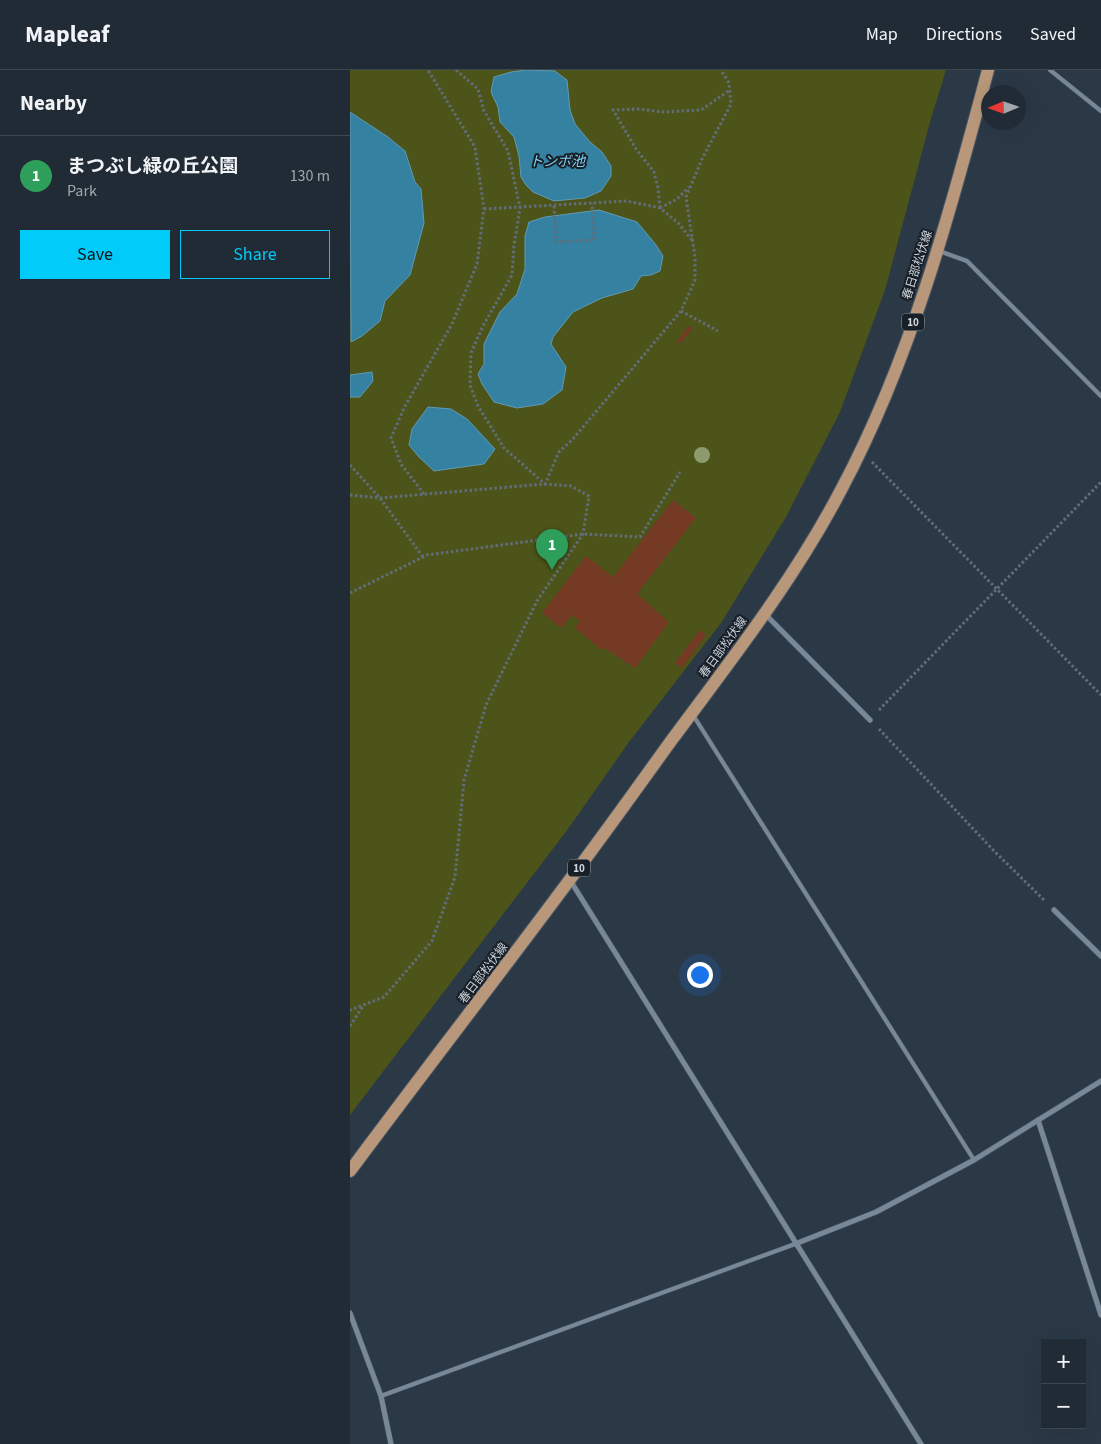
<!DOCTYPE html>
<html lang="en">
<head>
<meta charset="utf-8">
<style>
	:root { --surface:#202b35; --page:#28333d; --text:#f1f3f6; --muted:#a2a7ad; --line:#3d4750; --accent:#00cbf9 }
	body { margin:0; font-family:"Source Sans 3","Noto Sans JP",sans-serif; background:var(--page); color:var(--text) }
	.controls { position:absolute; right:15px; bottom:15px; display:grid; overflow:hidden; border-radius:0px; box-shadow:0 5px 20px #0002 }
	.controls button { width:45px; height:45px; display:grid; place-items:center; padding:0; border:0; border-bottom:1px solid var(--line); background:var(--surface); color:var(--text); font:25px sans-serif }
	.compass { position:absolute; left:631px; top:15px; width:45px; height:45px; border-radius:50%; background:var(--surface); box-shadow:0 5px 20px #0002; rotate:268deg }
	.you { position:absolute; left:349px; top:904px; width:18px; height:18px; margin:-12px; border:4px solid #fff; border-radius:50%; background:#1a73e8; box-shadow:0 0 0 8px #1a73e833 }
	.badge { display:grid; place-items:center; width:32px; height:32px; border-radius:50%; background:var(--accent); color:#fff; font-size:16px; font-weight:700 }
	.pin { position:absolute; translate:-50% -41px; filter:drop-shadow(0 1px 2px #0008) }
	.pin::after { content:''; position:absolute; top:26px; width:18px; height:15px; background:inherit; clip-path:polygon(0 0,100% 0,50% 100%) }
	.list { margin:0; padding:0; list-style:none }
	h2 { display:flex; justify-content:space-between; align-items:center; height:65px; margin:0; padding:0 20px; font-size:21px }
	h2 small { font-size:16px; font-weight:400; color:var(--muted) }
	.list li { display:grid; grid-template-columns:32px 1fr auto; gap:15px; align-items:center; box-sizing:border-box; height:80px; padding:0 20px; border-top:1px solid var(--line) }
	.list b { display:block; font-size:19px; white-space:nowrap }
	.list p { margin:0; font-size:16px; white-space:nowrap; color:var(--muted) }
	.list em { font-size:16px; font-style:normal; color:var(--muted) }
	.actions { display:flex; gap:10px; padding:15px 20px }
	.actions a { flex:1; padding:11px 0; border:1px solid var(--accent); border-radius:0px; text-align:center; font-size:18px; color:var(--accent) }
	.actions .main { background:var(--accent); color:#111 }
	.map { position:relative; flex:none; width:751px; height:1374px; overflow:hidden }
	header { display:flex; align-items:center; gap:30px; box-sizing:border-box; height:70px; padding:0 25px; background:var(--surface); border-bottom:1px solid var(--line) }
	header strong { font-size:24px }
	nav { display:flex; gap:28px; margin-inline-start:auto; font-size:18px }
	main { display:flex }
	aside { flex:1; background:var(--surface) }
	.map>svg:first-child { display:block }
	.green { fill:#4c5419 }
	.water { fill:#3481a1; stroke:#619ab3 }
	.building { fill:#753a23 }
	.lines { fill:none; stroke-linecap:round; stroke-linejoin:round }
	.service-casing { stroke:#4a5662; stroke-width:5 }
	.minor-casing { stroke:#4a5662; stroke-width:6 }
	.primary-casing { stroke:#4a5662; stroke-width:14 }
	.path { stroke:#616d79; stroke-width:3; stroke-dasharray:2.5 2.5; stroke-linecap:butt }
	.service { stroke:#798899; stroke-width:4 }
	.minor { stroke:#798899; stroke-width:5 }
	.primary { stroke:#b8977a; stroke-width:12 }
	.tree { fill:#8c9b6d }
	.labels { text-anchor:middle; stroke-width:4; stroke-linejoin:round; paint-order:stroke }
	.shield { fill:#191f26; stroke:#969da5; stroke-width:1 }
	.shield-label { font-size:11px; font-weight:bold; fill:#cbd3dc }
	.street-label { font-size:12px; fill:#cbd3dc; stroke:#191f26 }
	.water-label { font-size:14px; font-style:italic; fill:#80d1f7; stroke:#191f26 }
</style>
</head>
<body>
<header>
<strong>Mapleaf</strong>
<nav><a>Map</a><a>Directions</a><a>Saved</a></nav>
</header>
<main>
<aside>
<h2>Nearby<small></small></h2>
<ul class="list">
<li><span class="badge" style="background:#2e9e5b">1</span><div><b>まつぶし緑の丘公園</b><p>Park</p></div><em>130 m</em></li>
</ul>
<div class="actions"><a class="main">Save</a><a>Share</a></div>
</aside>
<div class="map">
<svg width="751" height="1374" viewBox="0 0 751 1374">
	<rect width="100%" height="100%" fill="#2b3947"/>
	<polygon class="green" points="0,0 596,0 580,52 535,220 490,342 436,447 371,553 279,672 218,759 0,1045"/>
	<g class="water">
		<polygon points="176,0 205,1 217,10 220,40 225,54 240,72 252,82 261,96 261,106 251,121 235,128 204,131 183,122 176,115 171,107 169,86 164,67 150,52 148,37 141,22 144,7 161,2"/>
		<polygon points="0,42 38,67 55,81 65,112 71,119 74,153 60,205 35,231 30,251 12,266 1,272"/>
		<polygon points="249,140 287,152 306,175 313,186 310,201 301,205 291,206 283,219 252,228 223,242 203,267 201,274 216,297 212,320 193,334 167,338 144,332 132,314 128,304 134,294 134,274 150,242 167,224 175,199 175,166 179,152 195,147"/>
		<polygon points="22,302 23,311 10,327 0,327 0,305"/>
		<polygon points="78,337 101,339 117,349 145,379 134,394 84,401 69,387 59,375 62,359"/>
	</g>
	<g class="building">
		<polygon points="339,256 343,258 330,274 327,271"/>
		<polygon points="323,430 346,448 287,524 319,552 285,598 256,579 250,579 225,558 230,551 222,545 211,558 192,543 236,486 263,507"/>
		<polygon points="350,560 356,565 332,598 325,593"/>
	</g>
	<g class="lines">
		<defs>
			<g id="service">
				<polyline points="700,0 751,41"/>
				<polyline points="589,181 617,191 751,326"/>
				<polyline points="343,645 624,1090"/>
				<polyline points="31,1326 445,1174"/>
			</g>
			<g id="minor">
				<polyline points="415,544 520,650"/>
				<polyline points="220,810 571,1374"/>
				<polyline points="704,840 751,886"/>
				<polyline points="688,1050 751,1245"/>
				<polyline points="445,1174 526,1142 624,1090 751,1011"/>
				<polyline points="0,1243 31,1326 41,1374"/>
			</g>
			<path id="primary" d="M0,1101C72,1004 146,909 218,812C253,766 287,718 321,671C381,590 444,510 491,420C561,289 600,143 638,0"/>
		</defs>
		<use href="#service" class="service-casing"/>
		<use href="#minor" class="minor-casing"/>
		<use href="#primary" class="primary-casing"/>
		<g class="path">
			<polyline points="106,0 128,19 134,41 158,81 170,138 164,175 162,205 133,256 121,283 120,315 128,336 154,378 195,414 209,382 222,370 331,241 345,210 345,187 336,127 352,89 381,34 379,13 371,0"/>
			<polyline points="204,136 206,172 244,170 242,133"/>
			<polyline points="310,138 308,118 304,102 286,79 263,40 288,39 313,42 351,40 380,20"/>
			<polyline points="310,138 327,129 339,117"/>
			<polyline points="134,139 277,131 310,138 328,153 342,170"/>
			<polyline points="331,241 368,261"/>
			<polyline points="522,392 751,625"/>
			<polyline points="0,395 30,428 73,487"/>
			<polyline points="74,424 51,394 41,368 54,338 102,254 127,194 134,139 125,77 78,0"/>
			<polyline points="0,425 30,428 195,414 221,416 239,426 233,464 187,531 136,635 114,710 105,807 82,871 34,927 0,940"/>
			<polyline points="0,523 77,485 233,464 290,467 330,402"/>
			<polyline points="529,640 751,412"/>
			<polyline points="529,659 645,782 695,831"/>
			<polyline points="0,956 13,936"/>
		</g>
		<use href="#service" class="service"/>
		<use href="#minor" class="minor"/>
		<use href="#primary" class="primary"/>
	</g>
	<circle class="tree" cx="352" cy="385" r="8"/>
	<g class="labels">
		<g class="shield">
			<rect x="552" y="243.5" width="22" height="17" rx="4"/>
			<rect x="218" y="789.5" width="22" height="17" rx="4"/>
		</g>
		<g class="shield-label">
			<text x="563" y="256">10</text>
			<text x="229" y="802">10</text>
		</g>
		<g class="street-label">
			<text transform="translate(567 195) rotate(-72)" y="4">春日部松伏線</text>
			<text transform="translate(373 577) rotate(-54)" y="4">春日部松伏線</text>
			<text transform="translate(133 903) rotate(-53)" y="4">春日部松伏線</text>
		</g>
		<g class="water-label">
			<text x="207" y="96">トンボ池</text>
		</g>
	</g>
</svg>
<div class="controls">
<button>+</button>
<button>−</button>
</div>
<svg class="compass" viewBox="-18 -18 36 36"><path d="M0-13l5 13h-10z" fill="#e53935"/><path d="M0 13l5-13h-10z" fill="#a2a7ad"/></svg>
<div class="you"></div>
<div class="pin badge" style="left:202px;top:500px;background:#2e9e5b">1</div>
</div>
</main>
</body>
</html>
